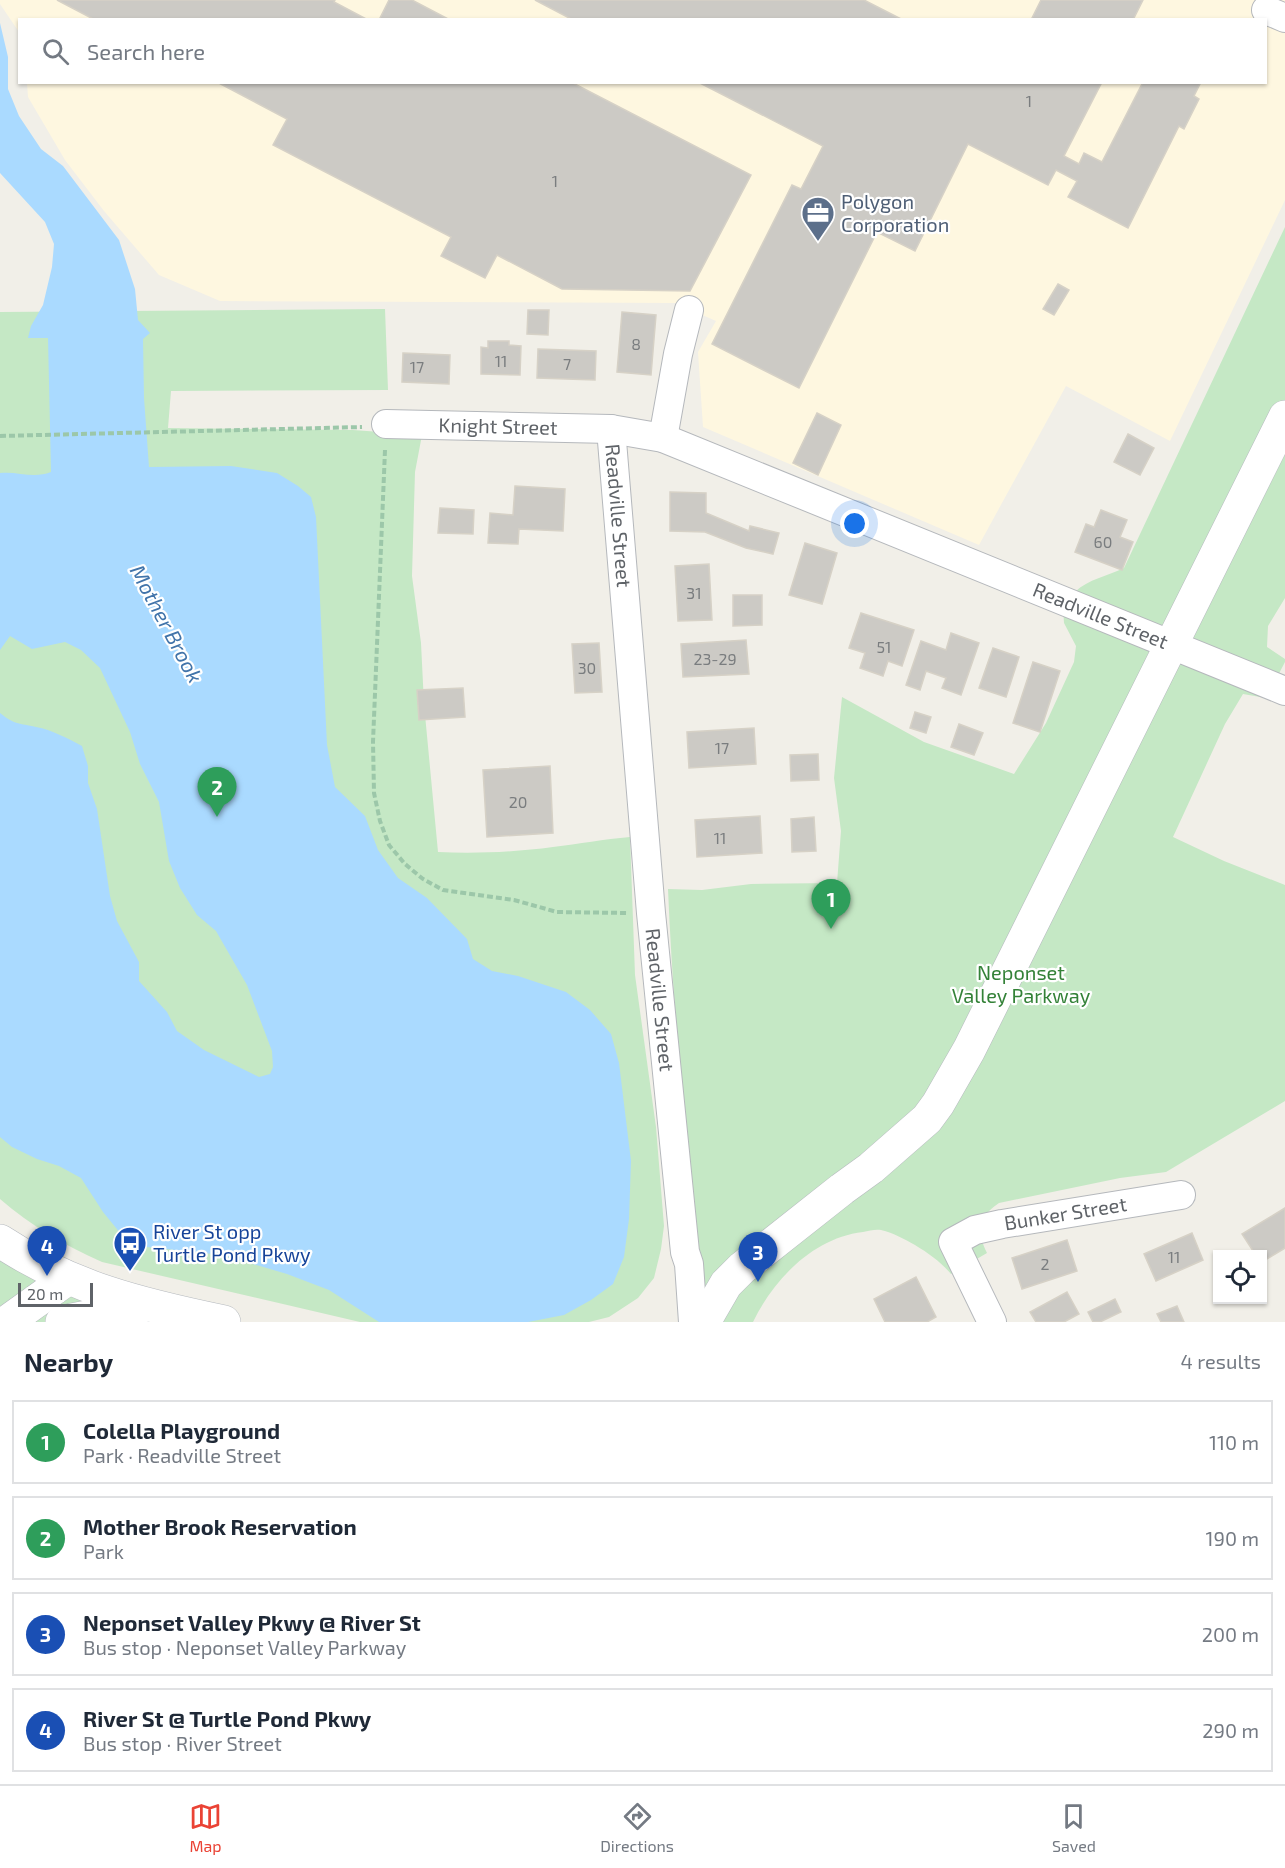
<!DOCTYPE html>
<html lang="en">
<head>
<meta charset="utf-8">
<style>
	:root { --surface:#fff; --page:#f6f6f7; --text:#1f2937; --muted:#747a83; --line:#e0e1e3; --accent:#ea4335 }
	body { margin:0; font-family:"Exo 2",sans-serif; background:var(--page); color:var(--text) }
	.controls { position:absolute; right:18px; bottom:18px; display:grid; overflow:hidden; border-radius:0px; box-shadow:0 2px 4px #0004 }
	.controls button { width:54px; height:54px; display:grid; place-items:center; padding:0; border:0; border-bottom:2px solid var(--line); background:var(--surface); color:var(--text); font:30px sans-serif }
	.scale { position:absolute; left:18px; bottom:15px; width:75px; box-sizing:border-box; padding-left:6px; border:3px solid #5f6368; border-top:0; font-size:16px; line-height:21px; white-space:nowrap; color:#5f6368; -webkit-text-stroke:4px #fff; paint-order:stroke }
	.you { position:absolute; left:855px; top:524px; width:21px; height:21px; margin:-15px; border:4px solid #fff; border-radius:50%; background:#1a73e8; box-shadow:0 0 0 9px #1a73e833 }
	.badge { display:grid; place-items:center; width:39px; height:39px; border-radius:50%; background:var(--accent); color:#fff; font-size:20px; font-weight:700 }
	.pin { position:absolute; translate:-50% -50px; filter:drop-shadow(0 2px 3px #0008) }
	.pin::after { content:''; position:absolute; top:32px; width:21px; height:18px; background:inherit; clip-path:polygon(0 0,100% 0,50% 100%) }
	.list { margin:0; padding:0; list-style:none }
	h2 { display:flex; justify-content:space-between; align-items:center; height:78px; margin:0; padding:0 24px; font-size:26px }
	h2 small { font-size:20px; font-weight:400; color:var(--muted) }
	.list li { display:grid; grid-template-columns:39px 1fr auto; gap:18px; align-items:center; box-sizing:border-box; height:84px; margin:0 12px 12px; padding:0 12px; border:2px solid var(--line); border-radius:0px }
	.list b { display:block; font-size:22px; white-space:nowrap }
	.list p { margin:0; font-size:20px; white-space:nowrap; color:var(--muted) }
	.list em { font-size:20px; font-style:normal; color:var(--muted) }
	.icon { flex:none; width:33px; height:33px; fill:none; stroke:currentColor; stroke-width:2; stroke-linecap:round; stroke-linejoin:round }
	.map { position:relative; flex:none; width:1285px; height:1322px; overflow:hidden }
	.search { position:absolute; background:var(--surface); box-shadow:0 2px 4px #0004; left:18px; right:18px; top:18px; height:66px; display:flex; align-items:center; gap:15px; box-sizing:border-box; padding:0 21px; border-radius:0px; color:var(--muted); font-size:22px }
	.sheet { height:462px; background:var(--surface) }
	nav { display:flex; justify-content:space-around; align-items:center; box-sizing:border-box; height:84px; border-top:2px solid var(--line); background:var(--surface); font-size:16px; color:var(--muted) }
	nav a { display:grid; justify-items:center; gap:3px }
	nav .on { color:var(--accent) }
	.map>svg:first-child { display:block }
	.commercial { fill:#fef7e0 }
	.green { fill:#c5e8c5 }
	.water { fill:#aadaff }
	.building { fill:#cccac5; stroke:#d6d1c6; stroke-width:1.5 }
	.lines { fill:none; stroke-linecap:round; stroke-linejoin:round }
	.street-casing { stroke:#b5b8bc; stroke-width:30 }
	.secondary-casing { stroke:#b6babf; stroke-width:34 }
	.path { stroke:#9cc7a9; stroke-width:4; stroke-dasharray:6 3; stroke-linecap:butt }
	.street { stroke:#fff; stroke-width:28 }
	.secondary { stroke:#fff; stroke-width:33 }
	.labels { text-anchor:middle; stroke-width:4.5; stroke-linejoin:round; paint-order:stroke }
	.number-label { font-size:16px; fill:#7a7d7f }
	.service-label { font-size:20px; fill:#4e5e75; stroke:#fff; text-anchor:start }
	.street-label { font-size:20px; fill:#5f6368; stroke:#fff }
	.park-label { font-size:20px; fill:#348238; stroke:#fff }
	.transit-label { font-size:20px; fill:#164399; stroke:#fff; text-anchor:start }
	.water-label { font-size:21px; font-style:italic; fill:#4174aa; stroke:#fff }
</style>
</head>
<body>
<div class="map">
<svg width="1285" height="1322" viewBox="0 0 1285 1322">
	<rect width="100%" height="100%" fill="#f1efe8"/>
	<polygon class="commercial" points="0,0 1285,0 1285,200 1170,441 1066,386 979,545 703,427 698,352 716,321 675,303 220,301 159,275 104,211 65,160 28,97 27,83 1266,82 1266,20 20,20 19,32 0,4"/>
	<g class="green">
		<path d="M1285,227V598L1268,626L1267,647L1285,659V662L1266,698L1243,694L1225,724L1173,837L1224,861L1285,885V1101L1166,1172L1120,1178L999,1203C978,1217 976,1231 987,1253L951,1274C941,1262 928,1253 915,1245C904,1239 894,1233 881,1230C875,1229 869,1231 863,1232C813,1238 774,1279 753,1322H705C690,1178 674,1034 668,889L702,890L751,884L837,883L841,831L834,778L842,697L924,742L1014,774L1046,723L1074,662L1076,646L1064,623L1063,608C1067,603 1071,596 1075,592C1088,579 1108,576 1124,568Z"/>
		<path d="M385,309L388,390L171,391L168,428L353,430L422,435L415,472L412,576L421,643L424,704L438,852C475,854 516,852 553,847C579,844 604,839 630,837L635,975L656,1127L664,1226L661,1249L654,1278L638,1298L609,1317L589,1322H360L102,1262C64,1245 31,1226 0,1199V312Z"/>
		<polygon points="0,1248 106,1308 97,1322 0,1322"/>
	</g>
	<path class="water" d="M0,23L8,57V89L19,116L41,149L63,166L119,240L135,289L138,320L150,333L143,339L144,398L149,467L231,466L277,473L298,486L311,497L316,517L327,745L335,787L365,816L378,850L398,878L427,898L467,939L473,959L492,971L518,976L566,992L590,1010L611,1034L619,1063L631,1161L629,1219L624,1257L613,1284L591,1300L564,1315L528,1322H379L329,1290L287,1274L222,1255L147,1247L121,1234L103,1212L81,1178L59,1166L37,1159L12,1147L0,1137V713C15,725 19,723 36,727C52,730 67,738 82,746L88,766V783L97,809L110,896L117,921L139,962V981L167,1012L177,1031L204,1050L259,1077L270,1074L273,1067L272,1051L247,985L216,931L197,915L180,888L169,861L159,802L140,764L130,732L100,668L81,650L65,642L32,649L10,636L0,650V473C18,471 33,479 51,472L48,338H28L31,326L43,305L52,267L54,244L45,222L0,173Z"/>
	<g class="building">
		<polygon points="57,0 335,0 334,2 368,20 95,20"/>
		<polygon points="389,0 412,0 450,20 379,20"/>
		<polygon points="535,0 864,0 903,20 573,20"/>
		<polygon points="1041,0 1143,0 1133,20 1031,20"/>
		<polygon points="217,82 571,82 751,175 690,291 562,289 497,255 485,278 441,256 451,237 273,145 287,119"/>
		<polygon points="698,82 1102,82 1064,156 1079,164 1084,153 1102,162 1143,82 1201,82 1194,96 1199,99 1184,129 1179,126 1128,228 1068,197 1077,181 1056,170 1048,185 968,144 915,251 877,232 799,388 712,344 792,185 801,189 823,146"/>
		<polygon points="1058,284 1069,290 1054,315 1043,309"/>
		<polygon points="528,310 549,310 548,335 527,334"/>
		<polygon points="622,312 656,315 651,375 617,372"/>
		<polygon points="488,341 509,341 509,345 521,346 520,375 481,374 481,347 488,348"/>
		<polygon points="538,349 596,351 595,380 537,378"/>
		<polygon points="403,353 450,355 449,384 402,382"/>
		<polygon points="817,413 841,425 818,475 793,463"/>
		<polygon points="1128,434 1154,448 1140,475 1114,462"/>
		<polygon points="515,486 565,489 563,531 519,529 518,544 488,543 490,513 513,515"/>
		<polygon points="670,492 706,493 706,513 749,531 750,526 779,533 773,554 746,548 705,532 670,531"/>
		<polygon points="440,508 474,510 473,534 438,533"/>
		<polygon points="1101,510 1127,520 1120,537 1133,542 1122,570 1075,552 1086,524 1094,527"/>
		<polygon points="805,543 837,553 822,604 789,595"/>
		<polygon points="709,564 712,620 678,621 675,566"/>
		<polygon points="733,595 762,595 762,625 733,626"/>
		<polygon points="861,613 914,630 902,666 888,661 883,676 860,668 865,653 849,648"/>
		<polygon points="951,633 979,643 961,695 942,688 946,678 926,671 920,690 906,685 921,641 946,650"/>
		<polygon points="746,640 749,674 683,677 681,644"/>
		<polygon points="599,643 602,692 575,693 572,644"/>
		<polygon points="993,648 1019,657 1006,697 979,688"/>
		<polygon points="1033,662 1060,671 1040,732 1013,723"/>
		<polygon points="463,688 465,717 419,720 417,690"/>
		<polygon points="915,712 931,717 926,733 910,728"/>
		<polygon points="959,724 983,733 974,755 951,747"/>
		<polygon points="754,728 756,764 689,768 687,732"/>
		<polygon points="818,754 819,780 791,781 790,755"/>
		<polygon points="550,766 553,833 487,837 483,770"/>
		<polygon points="760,816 762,853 697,857 695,820"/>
		<polygon points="814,817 816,851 792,852 791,819"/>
		<polygon points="1285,1208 1285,1248 1262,1262 1262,1254 1255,1254 1242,1234"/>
		<polygon points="1192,1233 1203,1260 1156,1281 1144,1254"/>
		<polygon points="1067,1240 1077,1271 1022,1289 1012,1258"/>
		<polygon points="916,1277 936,1317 927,1322 885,1322 874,1299"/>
		<polygon points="1067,1292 1079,1314 1064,1322 1036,1322 1030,1312"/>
		<polygon points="1115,1299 1121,1312 1100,1322 1093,1322 1088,1312"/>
		<polygon points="1177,1306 1184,1322 1161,1322 1157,1314"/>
	</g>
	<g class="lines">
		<defs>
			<g id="street">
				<polyline points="1266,10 1285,18"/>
				<path id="s1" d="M386,424L611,429L663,438L1285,691"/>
				<path id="s2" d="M611,429L651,913L685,1252L689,1264L693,1322"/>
				<polyline points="663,438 678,354 689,310"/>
				<path id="s3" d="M992,1322L953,1242L975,1230L1002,1224L1181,1195"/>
			</g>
			<g id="secondary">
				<path d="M0,1241C71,1288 142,1305 224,1322"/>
				<polyline points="7,1322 67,1279"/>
				<polyline points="62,1322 143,1306"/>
				<polyline points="704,1322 726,1284 742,1268 842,1189 871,1168 927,1119 938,1104 969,1050 1285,417"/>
			</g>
		</defs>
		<use href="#street" class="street-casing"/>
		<use href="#secondary" class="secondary-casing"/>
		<g class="path">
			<polyline points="0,436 362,427"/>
			<polyline points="385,450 373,742 374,793 380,821 389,845 405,864 423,879 443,890 514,900 557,912 627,913"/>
		</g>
		<use href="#street" class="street"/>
		<use href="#secondary" class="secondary"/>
	</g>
	<defs>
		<symbol id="office-pin" viewBox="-11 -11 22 30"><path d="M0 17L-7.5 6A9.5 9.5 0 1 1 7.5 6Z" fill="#5c6f8a" stroke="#fff"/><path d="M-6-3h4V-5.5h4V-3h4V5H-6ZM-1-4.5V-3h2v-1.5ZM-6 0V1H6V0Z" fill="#fff"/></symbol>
		<symbol id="bus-pin" viewBox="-11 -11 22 30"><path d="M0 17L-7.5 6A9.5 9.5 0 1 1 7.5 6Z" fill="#1a4fb4" stroke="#fff"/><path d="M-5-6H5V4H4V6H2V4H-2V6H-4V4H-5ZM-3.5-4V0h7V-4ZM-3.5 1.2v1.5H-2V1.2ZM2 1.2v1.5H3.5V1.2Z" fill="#fff"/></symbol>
	</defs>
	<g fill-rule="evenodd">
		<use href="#office-pin" x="799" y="194" width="38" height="52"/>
		<use href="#bus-pin" x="111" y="1224" width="38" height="52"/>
	</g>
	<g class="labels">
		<g class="number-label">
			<text x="1029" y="107">1</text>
			<text x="555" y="187">1</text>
			<text x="636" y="350">8</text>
			<text x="501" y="367">11</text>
			<text x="567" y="370">7</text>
			<text x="417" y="373">17</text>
			<text x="1103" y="548">60</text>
			<text x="694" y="599">31</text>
			<text x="884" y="653">51</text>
			<text x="715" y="665">23-29</text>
			<text x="587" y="674">30</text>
			<text x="722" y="754">17</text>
			<text x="518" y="808">20</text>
			<text x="720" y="844">11</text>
			<text x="1174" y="1263">11</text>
			<text x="1045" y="1270">2</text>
		</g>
		<g class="service-label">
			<text x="841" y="209">Polygon<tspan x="841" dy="23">Corporation</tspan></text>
		</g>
		<g class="street-label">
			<text dy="7" stroke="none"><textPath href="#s1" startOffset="112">Knight Street</textPath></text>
			<text dy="7" stroke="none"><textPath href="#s2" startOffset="87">Readville Street</textPath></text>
			<text dy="7" stroke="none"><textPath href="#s1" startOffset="750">Readville Street</textPath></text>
			<text dy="7" stroke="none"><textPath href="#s2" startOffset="573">Readville Street</textPath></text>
			<text dy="7" stroke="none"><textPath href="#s3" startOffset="206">Bunker Street</textPath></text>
		</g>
		<g class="park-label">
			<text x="1021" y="980">Neponset<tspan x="1021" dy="23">Valley Parkway</tspan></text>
		</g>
		<g class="transit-label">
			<text x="153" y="1239">River St opp<tspan x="153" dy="23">Turtle Pond Pkwy</tspan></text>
		</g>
		<g class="water-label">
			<text transform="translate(166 624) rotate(62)" y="7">Mother Brook</text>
		</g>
	</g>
</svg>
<div class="controls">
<button><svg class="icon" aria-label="locate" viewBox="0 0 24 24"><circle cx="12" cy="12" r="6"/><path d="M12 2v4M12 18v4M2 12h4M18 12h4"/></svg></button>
</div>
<div class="scale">20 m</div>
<div class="you"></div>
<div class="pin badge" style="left:831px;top:929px;background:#2e9e5b">1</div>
<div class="pin badge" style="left:217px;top:817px;background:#2e9e5b">2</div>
<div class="pin badge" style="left:758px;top:1282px;background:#1a4fb4">3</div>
<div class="pin badge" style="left:47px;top:1276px;background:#1a4fb4">4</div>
<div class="search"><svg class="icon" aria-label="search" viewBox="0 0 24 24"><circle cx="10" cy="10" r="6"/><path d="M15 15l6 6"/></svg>Search here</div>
</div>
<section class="sheet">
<h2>Nearby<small>4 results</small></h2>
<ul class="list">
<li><span class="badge" style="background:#2e9e5b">1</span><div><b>Colella Playground</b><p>Park · Readville Street</p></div><em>110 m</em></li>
<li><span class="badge" style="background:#2e9e5b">2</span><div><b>Mother Brook Reservation</b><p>Park</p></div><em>190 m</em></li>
<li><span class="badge" style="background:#1a4fb4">3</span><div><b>Neponset Valley Pkwy @ River St</b><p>Bus stop · Neponset Valley Parkway</p></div><em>200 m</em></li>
<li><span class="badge" style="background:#1a4fb4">4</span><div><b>River St @ Turtle Pond Pkwy</b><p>Bus stop · River Street</p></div><em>290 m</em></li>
</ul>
</section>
<nav>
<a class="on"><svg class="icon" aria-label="map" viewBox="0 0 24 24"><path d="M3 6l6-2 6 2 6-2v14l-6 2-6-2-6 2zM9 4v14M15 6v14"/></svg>Map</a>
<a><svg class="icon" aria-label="directions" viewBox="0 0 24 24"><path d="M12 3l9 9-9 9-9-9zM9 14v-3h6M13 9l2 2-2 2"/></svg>Directions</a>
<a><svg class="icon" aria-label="saved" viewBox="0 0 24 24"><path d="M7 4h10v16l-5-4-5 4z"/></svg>Saved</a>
</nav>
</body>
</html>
